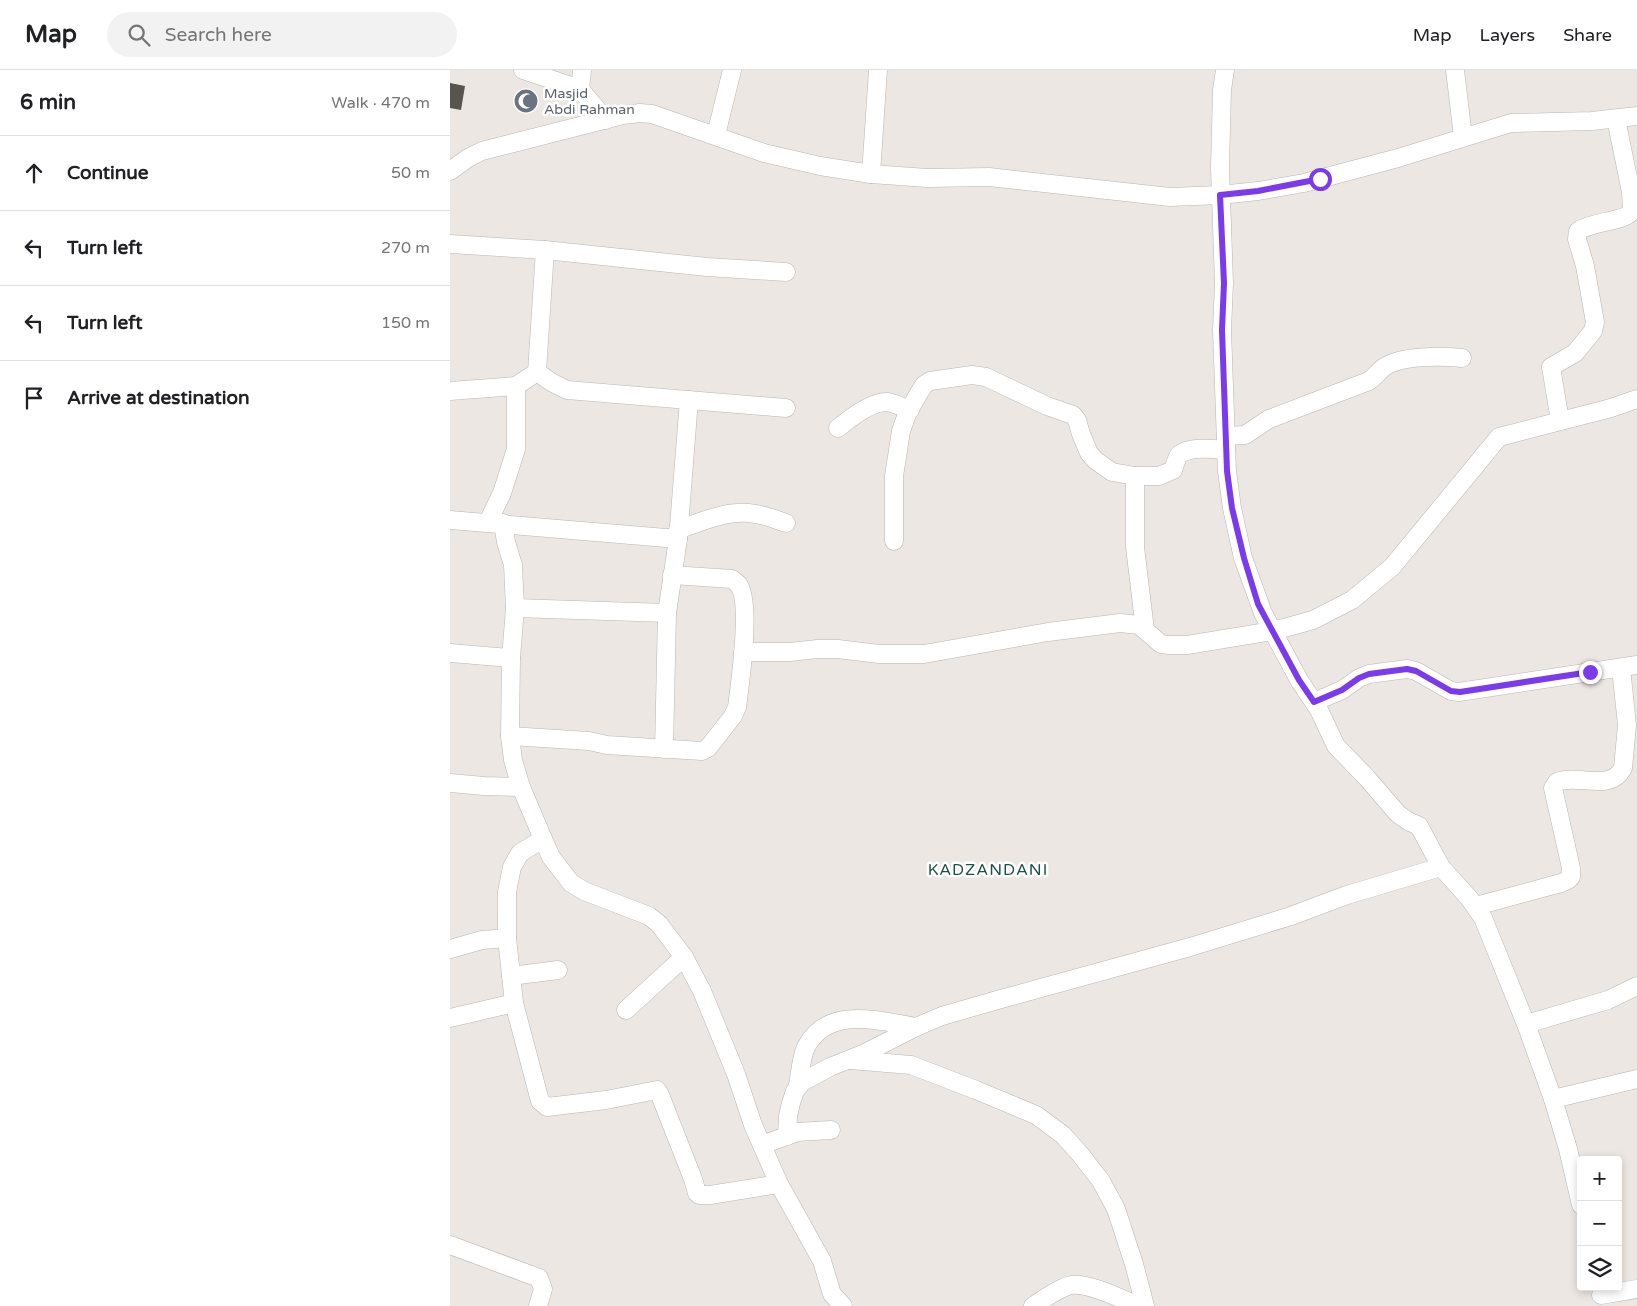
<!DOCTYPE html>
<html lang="en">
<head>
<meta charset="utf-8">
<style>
	:root { --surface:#fff; --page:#f2f2f2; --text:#202124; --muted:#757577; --line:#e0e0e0 }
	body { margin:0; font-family:"Varela Round",sans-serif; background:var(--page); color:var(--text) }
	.controls { position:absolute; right:15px; bottom:15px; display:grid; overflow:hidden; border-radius:5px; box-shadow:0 2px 8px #0003 }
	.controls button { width:45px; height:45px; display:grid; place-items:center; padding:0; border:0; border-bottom:1px solid var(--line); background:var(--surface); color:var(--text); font:25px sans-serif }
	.stop { position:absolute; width:15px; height:15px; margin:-11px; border:4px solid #7c3aed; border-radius:50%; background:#fff }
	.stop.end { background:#7c3aed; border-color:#fff; box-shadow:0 1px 5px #0008 }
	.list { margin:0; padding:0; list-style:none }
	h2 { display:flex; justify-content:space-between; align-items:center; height:65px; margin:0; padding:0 20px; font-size:21px }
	h2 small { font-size:16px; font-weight:400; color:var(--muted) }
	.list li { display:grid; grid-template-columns:32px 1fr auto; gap:15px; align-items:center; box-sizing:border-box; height:75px; padding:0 20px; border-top:1px solid var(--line) }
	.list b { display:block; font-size:19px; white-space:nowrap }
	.list em { font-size:16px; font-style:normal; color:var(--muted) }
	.icon { flex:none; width:28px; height:28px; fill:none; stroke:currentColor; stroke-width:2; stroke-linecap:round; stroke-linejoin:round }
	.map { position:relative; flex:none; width:1187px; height:1236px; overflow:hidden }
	header { display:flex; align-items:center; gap:30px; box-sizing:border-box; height:70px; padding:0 25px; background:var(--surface); border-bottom:1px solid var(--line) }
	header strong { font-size:24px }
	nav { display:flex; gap:28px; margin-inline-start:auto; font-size:18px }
	.search { width:350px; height:45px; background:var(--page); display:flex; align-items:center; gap:12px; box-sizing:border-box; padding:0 18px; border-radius:28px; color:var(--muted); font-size:19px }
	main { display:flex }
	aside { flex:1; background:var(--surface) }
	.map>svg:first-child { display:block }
	.building { fill:#585450 }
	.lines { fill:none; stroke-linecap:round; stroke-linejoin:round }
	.minor-casing { stroke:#bab6b1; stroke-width:19 }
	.minor { stroke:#fff; stroke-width:18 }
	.route { stroke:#7c3aed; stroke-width:6 }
	.labels { text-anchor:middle; stroke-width:5; stroke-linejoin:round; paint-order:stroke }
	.worship-label { font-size:14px; fill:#5b616d; stroke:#fff; text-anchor:start }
	.quarter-label { font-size:16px; letter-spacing:1px; fill:#1b534a; stroke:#fff }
</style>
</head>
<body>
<header>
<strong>Map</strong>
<div class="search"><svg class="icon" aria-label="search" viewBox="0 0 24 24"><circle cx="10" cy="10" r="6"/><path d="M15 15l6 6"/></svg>Search here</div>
<nav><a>Map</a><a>Layers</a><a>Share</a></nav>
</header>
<main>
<aside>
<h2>6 min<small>Walk · 470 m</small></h2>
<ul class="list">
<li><svg class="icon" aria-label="ahead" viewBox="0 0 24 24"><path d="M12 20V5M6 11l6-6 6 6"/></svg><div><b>Continue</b></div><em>50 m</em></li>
<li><svg class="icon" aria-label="left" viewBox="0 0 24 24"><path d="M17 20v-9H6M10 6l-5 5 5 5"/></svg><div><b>Turn left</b></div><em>270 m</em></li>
<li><svg class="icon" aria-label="left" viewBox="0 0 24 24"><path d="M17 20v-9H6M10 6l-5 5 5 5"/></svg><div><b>Turn left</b></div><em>150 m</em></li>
<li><svg class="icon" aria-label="arrive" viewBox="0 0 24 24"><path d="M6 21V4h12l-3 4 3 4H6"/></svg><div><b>Arrive at destination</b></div></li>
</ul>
</aside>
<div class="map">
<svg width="1187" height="1236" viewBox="0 0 1187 1236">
	<rect width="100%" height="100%" fill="#ece7e2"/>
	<polygon class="building" points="0,13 15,16 11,40 0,38"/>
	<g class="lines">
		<defs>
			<g id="minor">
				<polyline points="73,0 130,19 156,50"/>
				<polyline points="775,0 772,20 770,98 774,213 772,260 777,401 782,438 793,488 813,543 849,610 869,640 886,676 917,708 948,744 958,751 969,756 991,797 1019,828 1033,848 1076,954 1103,1029 1118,1079 1131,1135"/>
				<polyline points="1005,0 1013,67"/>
				<polyline points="130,19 132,0"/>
				<polyline points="266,65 282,0"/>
				<polyline points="0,101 18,88 32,81 173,45 190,43 202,44 314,83 370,96 421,104 477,108 539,107 720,127 770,125 808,121 854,113 948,88 1061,53 1142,51 1187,46"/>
				<polyline points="421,104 428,0"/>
				<polyline points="0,174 95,180 257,197 336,202"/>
				<polyline points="87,302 101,312 117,320 336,338"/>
				<polyline points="87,302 95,180"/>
				<polyline points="0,321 66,316 87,302"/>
				<path d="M1110,351L1101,297L1125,283L1143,261L1145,252L1135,196L1127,169L1128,161C1142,151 1175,152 1182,141L1181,122L1166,49"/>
				<path d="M388,358C399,349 422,331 437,332C445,333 452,337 460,340"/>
				<path d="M776,366L795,365L819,349L919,311C925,307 928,302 933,298C950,285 992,286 1012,288"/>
				<polyline points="685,406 685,477 695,560"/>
				<polyline points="0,450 228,469"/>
				<polyline points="38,452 52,423 66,379 66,316"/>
				<polyline points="53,453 56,472 63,495 65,538 61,588 60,666 63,690 71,717 93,769 101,787 121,813 134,821 199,846 209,854 234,887 252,921 286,1004 303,1055 329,1114 372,1191 382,1224 393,1236"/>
				<path d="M228,460C252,451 280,439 305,444C316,445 326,450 336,453"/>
				<path d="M444,471V406L451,361L457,344L469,323L474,315L480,311L522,305L536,307L597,336L623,345L627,350L631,364L639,383L645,390L662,402L685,406H709L723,400C725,396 726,389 729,385C739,376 764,379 776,380"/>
				<polyline points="65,538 217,543"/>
				<polyline points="293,582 340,582 367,579 388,579 429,584 474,584 598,562 670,553 689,555 711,574 719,575 737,575 823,561 863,550 902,530 942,497 1049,367 1161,338 1187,329"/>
				<polyline points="0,583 61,588"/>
				<polyline points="864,632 892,620 909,608 919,604 957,599 966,601 1001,621 1009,622 1187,595"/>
				<path d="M60,666L139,671L157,675L252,681L258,678L283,646L287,637C290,614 302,531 288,514C287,513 283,510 282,509L222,505"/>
				<polyline points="214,679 217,543 228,469 239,330"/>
				<polyline points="0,713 34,716 71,717"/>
				<polyline points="93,769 70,783 62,797 57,822 57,868 64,933 90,1031 97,1037 156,1030 207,1020 210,1025 243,1109 247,1123 249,1125 260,1125 329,1114"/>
				<path d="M1026,836L1111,813L1118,810L1121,807V798L1103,718L1107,712C1129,703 1160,723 1173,698L1177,655L1171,598"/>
				<polyline points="0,879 32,870 57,868"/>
				<polyline points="61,906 108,900"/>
				<polyline points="176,940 234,887"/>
				<polyline points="0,948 64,933"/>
				<polyline points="1076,954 1158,930 1187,916"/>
				<polyline points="400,990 461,995 526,1020 586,1045 613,1065 630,1084 651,1111 666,1139 684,1194 695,1236"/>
				<path d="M348,1015C350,1004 351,988 356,977C378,935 429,951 466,957"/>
				<polyline points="1103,1029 1187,1009"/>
				<polyline points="337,1066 338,1046 341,1033 345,1021 352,1012 380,997 415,983 466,957 492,946 551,929 740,877 841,846 897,825 991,797"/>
				<polyline points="312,1075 347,1062 381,1060"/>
				<polyline points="0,1175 89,1208 93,1219 88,1236"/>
				<polyline points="1151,1225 1187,1219"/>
				<path d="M583,1236C594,1229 608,1218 621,1215C638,1212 672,1229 688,1236"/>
			</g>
		</defs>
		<use href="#minor" class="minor-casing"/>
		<use href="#minor" class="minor"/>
	</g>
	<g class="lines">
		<polyline class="route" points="870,109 808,121 770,125 774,213 772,260 777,401 782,438 794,488 808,534 849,610 864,632 892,620 909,608 919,604 957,599 966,601 1001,621 1010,622 1140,602"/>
	</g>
	<defs>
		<symbol id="mosque-disc" viewBox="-11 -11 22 22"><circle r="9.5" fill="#6b7280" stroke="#fff"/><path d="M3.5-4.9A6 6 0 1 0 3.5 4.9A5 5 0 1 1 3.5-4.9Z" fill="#fff"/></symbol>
	</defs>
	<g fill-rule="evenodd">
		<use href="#mosque-disc" x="62" y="17" width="28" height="28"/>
	</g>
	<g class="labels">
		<g class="worship-label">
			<text x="94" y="28">Masjid<tspan x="94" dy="16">Abdi Rahman</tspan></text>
		</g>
		<g class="quarter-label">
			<text x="538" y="805">KADZANDANI</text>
		</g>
	</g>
</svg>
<div class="controls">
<button>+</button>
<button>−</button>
<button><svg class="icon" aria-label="layers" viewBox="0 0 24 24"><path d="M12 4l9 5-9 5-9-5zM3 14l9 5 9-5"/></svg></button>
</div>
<div class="stop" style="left:870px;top:109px"></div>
<div class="stop end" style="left:1140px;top:602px"></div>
</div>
</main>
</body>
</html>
